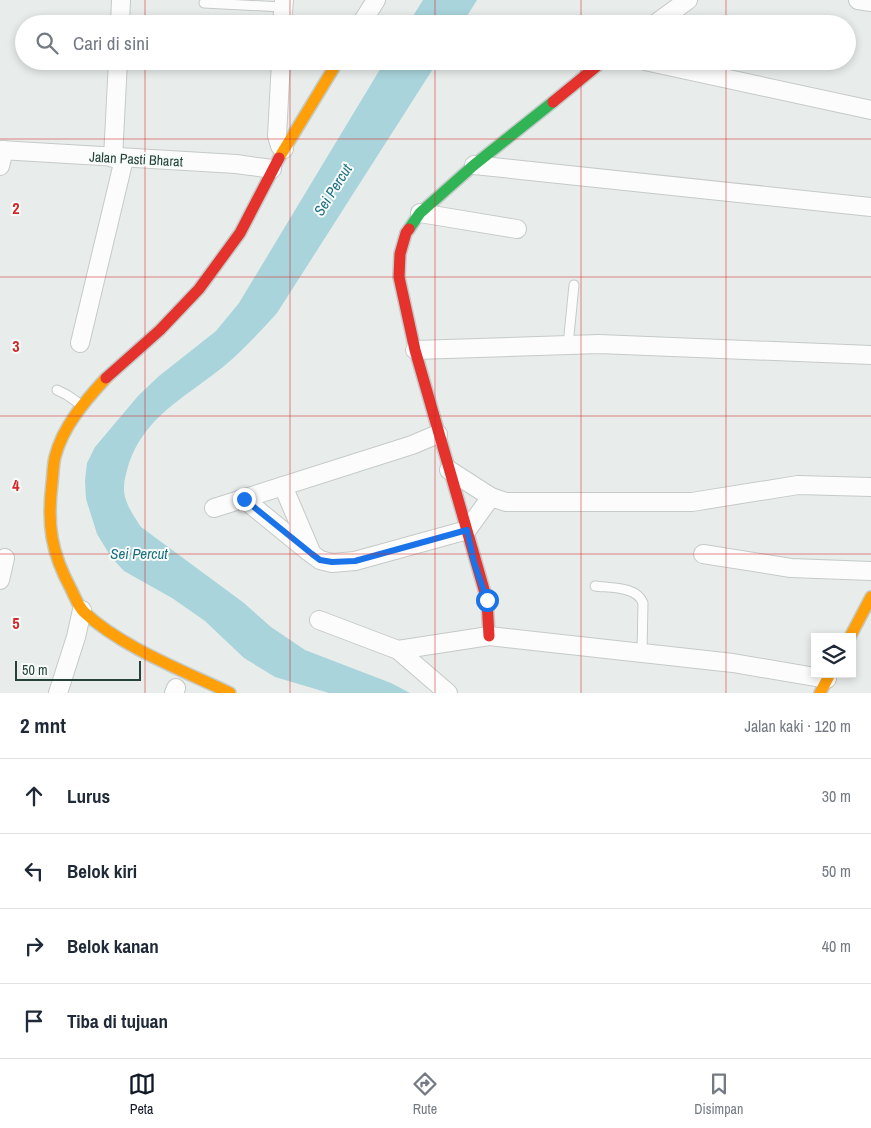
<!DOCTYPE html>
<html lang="id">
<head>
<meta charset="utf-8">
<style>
	:root { --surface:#fff; --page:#f2f2f3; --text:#1f2937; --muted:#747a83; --line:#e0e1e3; --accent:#111827 }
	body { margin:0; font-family:"Archivo Narrow",sans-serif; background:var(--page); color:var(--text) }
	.controls { position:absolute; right:15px; bottom:15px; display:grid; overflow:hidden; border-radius:0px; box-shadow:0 2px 8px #0003 }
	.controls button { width:45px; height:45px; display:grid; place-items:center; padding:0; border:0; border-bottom:1px solid var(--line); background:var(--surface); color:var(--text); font:25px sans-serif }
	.scale { position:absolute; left:15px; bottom:12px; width:126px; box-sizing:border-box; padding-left:5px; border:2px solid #24423a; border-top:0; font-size:14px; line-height:18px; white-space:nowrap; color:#24423a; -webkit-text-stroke:4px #f7fbf9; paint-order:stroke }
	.stop { position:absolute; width:15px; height:15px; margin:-11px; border:4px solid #1a73e8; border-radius:50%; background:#fff }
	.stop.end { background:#1a73e8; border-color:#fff; box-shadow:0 1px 5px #0008 }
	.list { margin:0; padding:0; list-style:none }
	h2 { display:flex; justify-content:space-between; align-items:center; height:65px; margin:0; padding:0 20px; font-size:21px }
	h2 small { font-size:16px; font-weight:400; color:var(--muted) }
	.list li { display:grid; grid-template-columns:32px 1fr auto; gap:15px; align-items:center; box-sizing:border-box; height:75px; padding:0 20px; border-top:1px solid var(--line) }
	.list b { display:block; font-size:19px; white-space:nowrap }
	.list em { font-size:16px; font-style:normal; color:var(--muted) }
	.icon { flex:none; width:28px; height:28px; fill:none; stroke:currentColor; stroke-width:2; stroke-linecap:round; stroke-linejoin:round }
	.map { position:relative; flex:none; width:871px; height:693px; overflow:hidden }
	.search { position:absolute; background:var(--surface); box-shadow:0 2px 8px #0003; left:15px; right:15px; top:15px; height:55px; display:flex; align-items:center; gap:12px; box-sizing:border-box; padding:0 18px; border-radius:28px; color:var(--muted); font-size:19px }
	.sheet { height:365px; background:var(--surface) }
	nav { display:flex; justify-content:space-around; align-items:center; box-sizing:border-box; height:70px; border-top:1px solid var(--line); background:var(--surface); font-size:14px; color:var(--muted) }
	nav a { display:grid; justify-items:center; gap:2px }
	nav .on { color:var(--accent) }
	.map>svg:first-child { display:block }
	.water { fill:#a9d4db }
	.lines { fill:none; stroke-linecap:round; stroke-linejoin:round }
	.lane-casing { stroke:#c5cac8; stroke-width:11 }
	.street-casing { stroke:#c5cac8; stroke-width:20 }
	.fast-casing { stroke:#c3cbc8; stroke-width:14 }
	.slow-casing { stroke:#c3cbc8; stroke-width:14 }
	.jam-casing { stroke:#c3cbc8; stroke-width:14 }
	.lane { stroke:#fcfcfc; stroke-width:9 }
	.street { stroke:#fcfcfc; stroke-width:18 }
	.fast { stroke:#30b455; stroke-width:11 }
	.slow { stroke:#ff9f0a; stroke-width:11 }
	.jam { stroke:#e5322d; stroke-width:11 }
	.route { stroke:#1a73e8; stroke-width:6 }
	.grid { fill:none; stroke:#d62828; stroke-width:1; stroke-opacity:0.55 }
	.labels { text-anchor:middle; stroke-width:4; stroke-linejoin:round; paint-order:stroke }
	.street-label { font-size:14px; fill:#24423a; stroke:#f7fbf9 }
	.water-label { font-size:15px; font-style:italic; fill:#1c6f80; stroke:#f7fbf9 }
	.grid-label { font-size:16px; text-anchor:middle; font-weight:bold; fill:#d62828; stroke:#f7fbf9; stroke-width:4; stroke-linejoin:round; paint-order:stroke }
</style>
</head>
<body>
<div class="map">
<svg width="871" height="693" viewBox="0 0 871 693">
	<rect width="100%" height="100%" fill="#e8edeb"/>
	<g class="water">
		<polygon points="423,0 477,0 462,24 408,24"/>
		<path d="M385,61H438L277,313C260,332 243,350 223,367C187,396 145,416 129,463C126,474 122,485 125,497C128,508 135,518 141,527L244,603L271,627L305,650L391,683L410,693H329L275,677L244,658L205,621L172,598L124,571L111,557L97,534L86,499L85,480L87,463L95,447L138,396L159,376L216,331L239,303Z"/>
	</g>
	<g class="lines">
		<defs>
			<g id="lane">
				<polyline points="204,3 283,7"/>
				<polyline points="568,345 574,285"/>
				<polyline points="57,390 67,395 80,404"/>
				<path d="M595,586C610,588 637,586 643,603L642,652"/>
			</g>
			<g id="street">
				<polyline points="858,0 871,2"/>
				<polyline points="120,24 121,0"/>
				<polyline points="282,24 284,0"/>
				<polyline points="361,24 376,0"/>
				<polyline points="655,24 688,0"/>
				<polyline points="281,61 277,136 280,146 284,149"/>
				<polyline points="645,61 871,110"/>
				<polyline points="0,150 236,164 272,169"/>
				<polyline points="113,158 118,61"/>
				<polyline points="474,165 871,207"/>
				<polyline points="0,166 4,150"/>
				<polyline points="420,213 517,229"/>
				<polyline points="80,343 124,159"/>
				<polyline points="415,350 599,344 871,355"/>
				<polyline points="449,470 491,497 506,502 692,502 798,485 871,487"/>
				<polyline points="283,486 312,554 320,560 332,563 355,561 467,530 491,497"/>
				<polyline points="244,499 309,552"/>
				<polyline points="214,508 412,445 438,434"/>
				<polyline points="703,554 791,568 871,571"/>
				<polyline points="0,580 5,558"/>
				<polyline points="319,620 398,650 448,693"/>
				<polyline points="398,650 489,636 733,663 827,679"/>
				<polyline points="58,693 76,637 82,610"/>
				<polyline points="174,693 176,688"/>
			</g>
			<polyline id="fast" points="409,229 420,213 474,165 553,102"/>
			<g id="slow">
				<polyline points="279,158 338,61"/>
				<path d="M106,378C85,401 63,426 55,457C53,465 53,475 52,483C47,525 51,552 71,589C75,597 78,606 84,612C121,647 184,671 230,693"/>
				<polyline points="850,637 871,597"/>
				<polyline points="820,693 830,674"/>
			</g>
			<g id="jam">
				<polyline points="553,102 603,61"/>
				<polyline points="409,229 406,233 400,254 399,277 415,350 487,600 489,636"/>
				<polyline points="106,378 160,330 199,289 240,233 279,158"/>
			</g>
		</defs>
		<use href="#lane" class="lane-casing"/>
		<use href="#street" class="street-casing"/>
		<use href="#fast" class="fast-casing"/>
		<use href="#slow" class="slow-casing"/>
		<use href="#jam" class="jam-casing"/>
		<use href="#lane" class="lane"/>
		<use href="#street" class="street"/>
		<use href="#fast" class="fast"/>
		<use href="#slow" class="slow"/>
		<use href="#jam" class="jam"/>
	</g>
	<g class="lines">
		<polyline class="route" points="244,499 312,554 320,560 332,562 355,561 467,530 474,562 487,600"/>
	</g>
	<path class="grid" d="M145,0V24M290,0V24M435,0V24M581,0V24M726,0V24M145,61V693M290,61V693M435,61V693M581,61V693M726,61V693M0,139H871M0,277H871M0,416H871M0,554H871"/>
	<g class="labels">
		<g class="street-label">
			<text transform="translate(136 159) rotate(3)" y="5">Jalan Pasti Bharat</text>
		</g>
		<g class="water-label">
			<text transform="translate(333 190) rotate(-58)" y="5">Sei Percut</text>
			<text x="139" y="559">Sei Percut</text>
		</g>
	</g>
	<g class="grid-label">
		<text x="16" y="214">2</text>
		<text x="16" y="352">3</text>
		<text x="16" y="491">4</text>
		<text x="16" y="629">5</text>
	</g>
</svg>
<div class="controls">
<button><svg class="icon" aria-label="layers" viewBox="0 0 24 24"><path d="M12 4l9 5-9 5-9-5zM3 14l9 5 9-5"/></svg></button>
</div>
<div class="scale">50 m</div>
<div class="stop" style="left:487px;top:600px"></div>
<div class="stop end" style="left:244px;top:499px"></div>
<div class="search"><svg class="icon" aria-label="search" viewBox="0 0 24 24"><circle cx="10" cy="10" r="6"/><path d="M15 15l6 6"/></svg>Cari di sini</div>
</div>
<section class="sheet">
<h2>2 mnt<small>Jalan kaki · 120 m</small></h2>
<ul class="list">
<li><svg class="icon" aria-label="ahead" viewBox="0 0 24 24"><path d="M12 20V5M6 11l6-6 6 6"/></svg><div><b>Lurus</b></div><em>30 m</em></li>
<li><svg class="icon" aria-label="left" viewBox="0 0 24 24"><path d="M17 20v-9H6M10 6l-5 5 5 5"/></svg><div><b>Belok kiri</b></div><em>50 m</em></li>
<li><svg class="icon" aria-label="right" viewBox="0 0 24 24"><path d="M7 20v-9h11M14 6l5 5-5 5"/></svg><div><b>Belok kanan</b></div><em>40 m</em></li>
<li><svg class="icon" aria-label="arrive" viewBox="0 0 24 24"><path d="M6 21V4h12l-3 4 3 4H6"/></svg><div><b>Tiba di tujuan</b></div></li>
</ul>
</section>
<nav>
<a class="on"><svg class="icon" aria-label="map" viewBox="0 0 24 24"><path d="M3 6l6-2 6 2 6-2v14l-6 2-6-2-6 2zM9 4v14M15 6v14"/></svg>Peta</a>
<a><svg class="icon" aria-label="directions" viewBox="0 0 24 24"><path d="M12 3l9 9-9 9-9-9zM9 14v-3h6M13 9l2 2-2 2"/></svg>Rute</a>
<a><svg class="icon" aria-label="saved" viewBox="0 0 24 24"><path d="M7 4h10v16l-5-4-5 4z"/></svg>Disimpan</a>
</nav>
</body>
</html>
